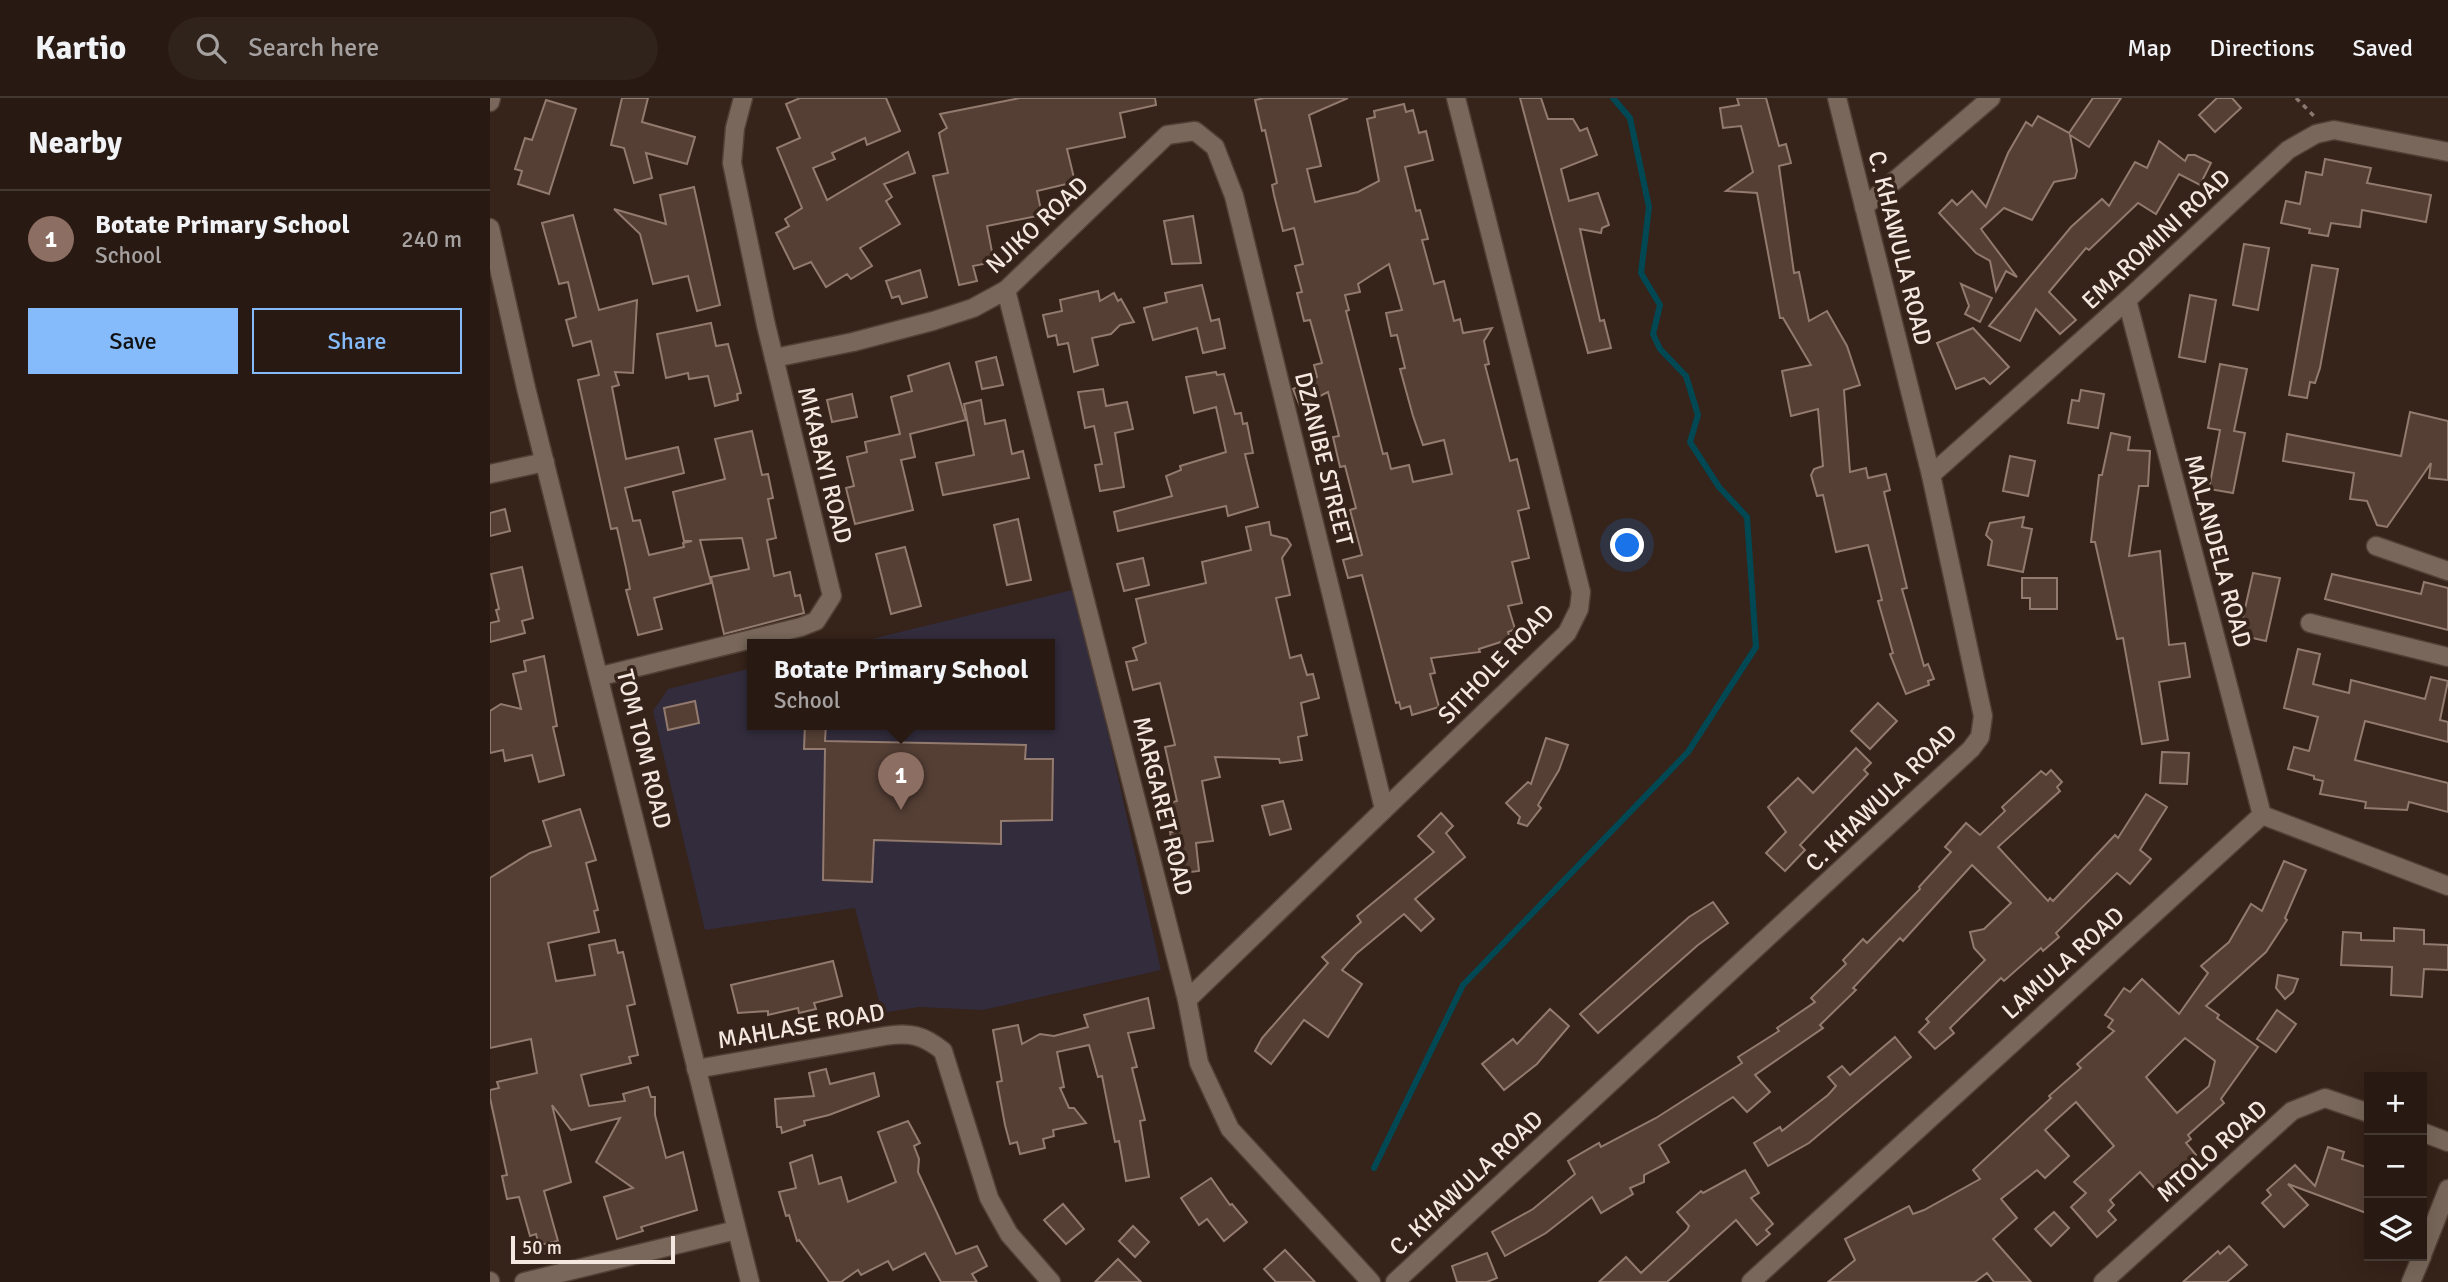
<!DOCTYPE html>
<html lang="en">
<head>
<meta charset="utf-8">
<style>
	:root { --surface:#281a13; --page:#30231c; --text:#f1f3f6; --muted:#a5a1a0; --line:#443833; --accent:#85bbfb }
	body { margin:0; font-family:Signika,sans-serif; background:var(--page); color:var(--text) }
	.controls { position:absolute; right:21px; bottom:21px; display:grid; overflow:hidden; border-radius:0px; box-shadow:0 7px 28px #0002 }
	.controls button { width:63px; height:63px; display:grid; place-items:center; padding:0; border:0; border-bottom:2px solid var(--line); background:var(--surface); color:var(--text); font:35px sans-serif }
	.scale { position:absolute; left:21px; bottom:18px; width:164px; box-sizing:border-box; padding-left:7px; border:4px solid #f5e8e1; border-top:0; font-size:19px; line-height:24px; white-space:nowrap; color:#f5e8e1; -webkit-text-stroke:5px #362319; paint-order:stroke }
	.you { position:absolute; left:1138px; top:448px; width:24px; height:24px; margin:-18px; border:5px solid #fff; border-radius:50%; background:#1a73e8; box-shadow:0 0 0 10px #1a73e833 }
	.badge { display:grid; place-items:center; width:46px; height:46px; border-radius:50%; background:var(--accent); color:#fff; font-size:23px; font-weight:700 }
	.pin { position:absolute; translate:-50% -58px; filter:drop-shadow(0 2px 4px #0008) }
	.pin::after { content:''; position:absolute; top:37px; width:24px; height:21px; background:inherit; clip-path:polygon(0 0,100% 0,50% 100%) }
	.popup { position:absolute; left:257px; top:541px; width:308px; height:91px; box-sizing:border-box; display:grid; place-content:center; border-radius:0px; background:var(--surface); filter:drop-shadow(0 2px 5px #0005); font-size:23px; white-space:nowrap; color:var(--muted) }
	.popup b { font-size:26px; color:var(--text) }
	.popup::after { content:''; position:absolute; left:50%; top:100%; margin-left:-14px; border:14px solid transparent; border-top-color:var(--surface) }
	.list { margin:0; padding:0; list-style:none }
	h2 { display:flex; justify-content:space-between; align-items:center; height:91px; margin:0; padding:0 28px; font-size:30px }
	h2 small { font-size:23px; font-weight:400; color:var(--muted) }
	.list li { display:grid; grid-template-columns:46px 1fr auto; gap:21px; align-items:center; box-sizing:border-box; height:98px; padding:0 28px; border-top:2px solid var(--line) }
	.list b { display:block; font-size:26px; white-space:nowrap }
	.list p { margin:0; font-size:23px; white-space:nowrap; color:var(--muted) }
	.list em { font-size:23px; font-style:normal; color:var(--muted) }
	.actions { display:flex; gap:14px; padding:21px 28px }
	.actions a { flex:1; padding:16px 0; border:2px solid var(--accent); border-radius:0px; text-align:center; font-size:24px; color:var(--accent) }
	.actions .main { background:var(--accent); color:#111 }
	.icon { flex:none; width:38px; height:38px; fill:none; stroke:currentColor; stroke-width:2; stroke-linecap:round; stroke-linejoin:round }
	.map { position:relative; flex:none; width:1958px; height:1184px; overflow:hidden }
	header { display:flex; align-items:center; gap:42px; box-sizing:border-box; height:98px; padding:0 35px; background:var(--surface); border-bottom:2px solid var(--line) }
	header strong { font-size:33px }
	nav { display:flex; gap:38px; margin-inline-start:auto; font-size:24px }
	.search { width:490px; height:63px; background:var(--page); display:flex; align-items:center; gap:18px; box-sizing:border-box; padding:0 24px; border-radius:38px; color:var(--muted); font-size:26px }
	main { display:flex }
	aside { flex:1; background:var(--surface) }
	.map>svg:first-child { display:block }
	.education { fill:#322c3c }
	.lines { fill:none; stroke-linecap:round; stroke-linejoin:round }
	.stream { stroke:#004954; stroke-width:6 }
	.building { fill:#553f35; stroke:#927a6e; stroke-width:2; fill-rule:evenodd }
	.minor-casing { stroke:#513f35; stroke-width:21 }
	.path { stroke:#897870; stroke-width:3.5; stroke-dasharray:5 5; stroke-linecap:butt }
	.minor { stroke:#78675a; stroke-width:18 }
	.labels { text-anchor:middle; stroke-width:7; stroke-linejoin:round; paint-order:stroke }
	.street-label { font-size:24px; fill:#f5e8e1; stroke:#362319 }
</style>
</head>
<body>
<header>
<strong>Kartio</strong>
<div class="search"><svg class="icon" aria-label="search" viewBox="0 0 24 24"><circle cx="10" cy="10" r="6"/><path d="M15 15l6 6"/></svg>Search here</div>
<nav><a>Map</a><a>Directions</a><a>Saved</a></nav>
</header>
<main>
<aside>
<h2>Nearby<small></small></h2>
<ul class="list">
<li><span class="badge" style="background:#8d6e63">1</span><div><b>Botate Primary School</b><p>School</p></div><em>240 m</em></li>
</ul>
<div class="actions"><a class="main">Save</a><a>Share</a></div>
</aside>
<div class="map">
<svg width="1958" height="1184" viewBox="0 0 1958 1184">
	<rect width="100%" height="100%" fill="#362319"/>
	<polygon class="education" points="586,491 671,872 493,912 429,909 392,915 365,810 215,832 163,613 178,591 262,570 262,626 560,626 560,546 361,546"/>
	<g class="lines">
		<polyline class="stream" points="884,1070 973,887 1198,654 1266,549 1257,419 1229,389 1200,344 1208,317 1196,278 1170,251 1163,236 1170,207 1151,175 1159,109 1140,20 1123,0"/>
	</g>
	<g class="building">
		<polygon points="132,0 158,0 152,24 205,39 197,66 156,55 162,80 144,85 134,50 121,47"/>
		<polygon points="310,0 396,0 410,33 377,47 375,40 342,55 345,61 323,70 337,102 418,54 425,75 394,86 402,99 396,103 410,126 370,150 382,168 361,181 357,176 336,189 321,164 304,171 286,135 299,128 295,121 312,110 287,50 310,40 296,6"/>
		<polygon points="530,0 665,0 666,7 630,15 635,39 577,51 585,84 547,93 552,117 497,128 504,164 483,168 487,183 469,187 443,78 458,75 449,35 457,30 450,16"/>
		<path d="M774,0H858L819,17L831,68L817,71L825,104L868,94L889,83L877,21L885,19L884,13L914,6L916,14L923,12L929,35L936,33L943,62L915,69L926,113L930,112L938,141L932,142L944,186L954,183L964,223L970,221L973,235L1002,230L994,243L999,266L995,267L1020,363L1027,361L1039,410L1028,413L1039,460L1022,464L1032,505L1018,508L1025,531L1018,534L1020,541L989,551L990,554L941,560L945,575L940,576L949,609L922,617L920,608L911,611L909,604L906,605L872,477L858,480L853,462L872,457L860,412L866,410L855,368L850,369L843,339L849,338L838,294L810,308L803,291L827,279L824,267L832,265L820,222L814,223L807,195L812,194L805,168L813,166L804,130L793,133L784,97L782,87L787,85L775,32L772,33L765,2ZM899,166L912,212L896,215L901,238L907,237L915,270L910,271L923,318L933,347L954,342L962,376L923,384L919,367L901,371L897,355L893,356L856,213L859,212L855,197L870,194L868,186Z"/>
		<polygon points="1030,0 1051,0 1058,21 1083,21 1090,33 1097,30 1107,57 1071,71 1079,103 1108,95 1119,127 1112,130 1111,135 1090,131 1110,223 1114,222 1121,250 1098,255"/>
		<polygon points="1247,0 1276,0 1289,48 1296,46 1301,65 1289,68 1304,175 1309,174 1319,223 1337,213 1357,248 1370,287 1354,292 1360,374 1376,370 1378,380 1396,376 1400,392 1394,394 1417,490 1412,491 1434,568 1438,566 1444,581 1438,583 1439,587 1416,596 1400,556 1403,555 1388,503 1392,502 1379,451 1378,447 1346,454 1333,397 1327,398 1321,377 1324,371 1333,368 1328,311 1301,318 1292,273 1321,267 1293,220 1290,220 1267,95 1236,93 1263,74 1251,28 1233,30 1230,10 1249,7"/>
		<polygon points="1603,0 1631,0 1599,49 1580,37 1587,73 1585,80 1564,84 1542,122 1514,110 1491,131 1527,179 1516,173 1506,193 1500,163 1486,155 1449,115 1462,102 1467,107 1482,93 1496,109 1518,55 1536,24 1542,28 1548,18 1579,35"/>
		<polygon points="1727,0 1742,0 1751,10 1725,34 1709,17"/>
		<polygon points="56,2 86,11 59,96 28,86 32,73 25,71 35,40 42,42"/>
		<polygon points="1669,43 1695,63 1698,57 1705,57 1721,65 1710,87 1689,76 1666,116 1648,105 1599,152 1596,150 1559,194 1586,222 1570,236 1546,211 1530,243 1499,228 1581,129 1612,101 1619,108 1645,64 1657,70"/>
		<polygon points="1835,61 1881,70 1877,85 1941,97 1936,124 1872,112 1870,129 1841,125 1838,138 1819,135 1820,131 1791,125 1796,103 1810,106 1816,74 1832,77"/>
		<polygon points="204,89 230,207 207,213 198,178 163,186 150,136 124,111 176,126 170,97"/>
		<polygon points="83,117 109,212 147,202 143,275 125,274 129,287 122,289 136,361 188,349 194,375 135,390 143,423 150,422 159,457 194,449 193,445 202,443 194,443 183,394 235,381 225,341 262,333 272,377 278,376 283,400 278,401 286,440 277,442 284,478 300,474 305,498 310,497 314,515 234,536 221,479 259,471 252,440 210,442 221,485 164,500 172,531 148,537 136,492 140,491 136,470 127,430 121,431 88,282 109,277 101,243 83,248 76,222 86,219 78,184 69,186 52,125"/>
		<polygon points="703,118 711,165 682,166 674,123"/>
		<polygon points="1754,146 1779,150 1768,212 1743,207"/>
		<polygon points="1822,167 1848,171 1830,270 1825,285 1820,284 1817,300 1799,297"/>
		<polygon points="430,172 437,199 412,206 409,198 402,200 396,183"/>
		<polygon points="1471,186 1502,200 1490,224 1475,216 1479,208"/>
		<polygon points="712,187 721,223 729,221 735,250 713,255 707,230 663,242 654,210 677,204 675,195"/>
		<polygon points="608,193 610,203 624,195 628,203 631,201 644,224 630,227 621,236 602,240 608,267 584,274 578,245 568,247 566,237 558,239 553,217 572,213 570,202"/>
		<polygon points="1700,197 1726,202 1715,264 1689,259"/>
		<polygon points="221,225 226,248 238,246 251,295 247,296 248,302 225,308 218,278 199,281 198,275 176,280 167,236"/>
		<polygon points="1483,230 1519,269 1500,286 1494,280 1466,291 1447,245"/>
		<polygon points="506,259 513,287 492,291 486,264"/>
		<polygon points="459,265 476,322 420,336 425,359 411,362 423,412 365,426 356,390 364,388 357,359 377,354 375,344 410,336 401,299 422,293 418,278"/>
		<polygon points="1730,266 1757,271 1744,333 1755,335 1743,395 1719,391 1730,332 1718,330"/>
		<polygon points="726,274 727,277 734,276 745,316 751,315 753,326 757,325 763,355 755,356 768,409 738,418 736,408 628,433 624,414 682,398 676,378 691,372 690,368 736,354 726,309 704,315 696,279"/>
		<polygon points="613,291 616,308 637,304 643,331 625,335 634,389 610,393 605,367 612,366 604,328 595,330 588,294"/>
		<polygon points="1591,292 1614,296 1608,330 1578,325 1582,302 1589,303"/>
		<polygon points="362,296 367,319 342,324 337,302"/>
		<polygon points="491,302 495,326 515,322 522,356 533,353 539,380 453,397 446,365 484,357 474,306"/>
		<polygon points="1920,314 1958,323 1958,382 1939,380 1941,365 1897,429 1887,427 1877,403 1860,401 1864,375 1793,363 1797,336 1911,358"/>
		<polygon points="1621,335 1640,339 1638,352 1660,353 1658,388 1649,388 1639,458 1670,453 1679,547 1695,545 1700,579 1669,584 1678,642 1652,646 1633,540 1627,541 1605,444 1601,444 1609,377 1612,377"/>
		<polygon points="1520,358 1545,363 1538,398 1513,393"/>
		<polygon points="15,411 20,433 0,438 0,415"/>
		<polygon points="1534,419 1532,429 1542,431 1533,474 1498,467 1502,443 1496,437 1500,425"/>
		<polygon points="528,421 541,482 517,487 504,427"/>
		<polygon points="779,424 781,437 797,441 801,447 792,460 800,497 786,500 800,560 811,557 817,577 823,576 829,600 811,605 817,637 808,639 812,662 790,665 789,661 725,659 730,679 712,683 723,743 706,745 709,773 686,776 680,734 685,734 679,705 687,703 675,649 685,647 670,585 643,592 636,564 647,562 643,550 656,545 646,501 716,485 712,464 761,452 756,429"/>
		<polygon points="415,449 431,508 401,516 386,456"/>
		<polygon points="653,460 659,487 634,493 627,466"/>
		<polygon points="32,469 43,520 32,523 35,535 0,544 0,525 9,523 6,512 9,511 1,476"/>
		<polygon points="1763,475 1790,480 1776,543 1749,537"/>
		<polygon points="1842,476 1931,496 1934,484 1958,490 1958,532 1835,501"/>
		<polygon points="1532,480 1567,480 1567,511 1540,511 1540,500 1532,500"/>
		<polygon points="1808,551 1830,556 1823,586 1859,595 1861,582 1935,601 1941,579 1958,583 1950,622 1958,624 1958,644 1875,623 1865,662 1958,685 1958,714 1919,704 1917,712 1875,710 1876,704 1830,696 1833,683 1824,681 1824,678 1798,671 1804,649 1819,653 1828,619 1794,610"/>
		<polygon points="54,558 67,628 63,629 74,677 49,684 42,657 15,663 13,652 0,655 0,613 11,606 31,611 23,576 36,573 34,563"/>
		<polygon points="205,603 209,625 178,632 174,610"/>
		<polygon points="1388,605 1407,623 1380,651 1361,633"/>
		<polygon points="315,626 336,626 335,643 536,647 535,661 563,661 562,722 511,723 511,746 384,742 382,784 333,782 335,651 314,651"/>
		<polygon points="1056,640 1078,647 1069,672 1048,707 1051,710 1037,728 1028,725 1030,719 1016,705 1038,684 1041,686"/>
		<polygon points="1366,650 1381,665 1374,672 1378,676 1310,747 1315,752 1295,773 1276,755 1296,734 1278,709 1308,680 1323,695"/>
		<polygon points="1672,654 1699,655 1697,686 1670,685"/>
		<polygon points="1561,672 1572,684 1567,689 1570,693 1508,749 1558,803 1560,800 1563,803 1625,737 1628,740 1656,696 1677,709 1650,752 1661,761 1640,786 1627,775 1566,835 1569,839 1553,853 1551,850 1514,883 1511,880 1460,930 1464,935 1445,951 1429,934 1439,924 1436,921 1495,862 1484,850 1480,834 1494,831 1521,805 1482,767 1413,843 1410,840 1363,890 1366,892 1330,927 1333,930 1265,977 1280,994 1257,1014 1243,999 1169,1047 1179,1064 1154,1077 1154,1084 1140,1090 1143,1096 1111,1115 1102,1099 1056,1135 1015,1158 1002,1134 1043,1111 1085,1076 1078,1063 1109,1045 1111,1049 1166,1020 1252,965 1248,959 1289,933 1287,930 1325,904 1321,900 1356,866 1353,862 1373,841 1377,845 1430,791 1429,789 1461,754 1455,749 1476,725 1490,737 1515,713 1512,709 1551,673 1556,677"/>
		<polygon points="793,703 801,731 780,737 772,708"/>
		<polygon points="90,711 106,762 96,765 108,812 104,813 109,834 58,845 66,883 105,877 99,847 125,842 128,855 133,854 145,906 137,908 148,957 139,959 141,965 91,977 99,1008 135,1003 133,996 158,989 161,999 165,999 165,1017 176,1060 193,1054 207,1112 151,1129 153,1133 127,1141 114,1099 143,1090 106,1064 130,1020 81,1032 62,1007 81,1084 54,1093 68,1143 49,1147 46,1136 40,1138 29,1099 17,1101 12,1078 17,1077 0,1000 0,992 9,990 7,984 47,975 41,941 0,950 0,780 40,755 61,748 53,723"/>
		<polygon points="951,715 963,728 956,735 975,759 925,801 944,821 931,833 914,816 866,856 852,872 872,886 838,939 814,922 781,966 765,953 772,940 838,865 832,859 871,824 867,818 944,754 928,738"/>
		<path d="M1794,763L1816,772L1795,820L1797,822L1776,854L1716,908L1729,917L1727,920L1768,949L1731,1001L1734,1005L1698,1037L1701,1041L1696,1045L1706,1057L1666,1092L1650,1074L1620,1102L1624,1107L1618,1113L1626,1122L1607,1139L1581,1109L1596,1095L1584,1084L1624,1048L1586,1004L1555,1032L1579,1058L1555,1080L1547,1072L1511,1101L1527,1120L1503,1141L1541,1184H1504L1497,1175L1485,1184H1338L1365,1162L1355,1141L1419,1108L1423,1116L1434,1112L1490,1081L1483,1072L1561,1000L1559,998L1591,970L1587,966L1624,933L1618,929L1623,922L1615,917L1634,890L1640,894L1652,881L1689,916L1718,875L1711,868L1739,844L1761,806L1772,813ZM1695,940L1725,963L1719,988L1687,1015L1656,979Z"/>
		<polygon points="1223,804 1238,825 1208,847 1108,935 1090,916 1199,819"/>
		<polygon points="1904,830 1934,832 1934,846 1958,847 1958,872 1934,871 1932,899 1901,897 1902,869 1851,867 1853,834 1871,835 1871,842 1904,843"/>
		<polygon points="343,863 352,898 324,905 326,911 309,915 308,910 278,917 278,913 248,915 241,887"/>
		<polygon points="1788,877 1808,881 1803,894 1795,901 1786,890"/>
		<polygon points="658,900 664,930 638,935 647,969 642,970 655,1022 650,1023 659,1079 636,1083 629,1043 625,1044 612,978 608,979 599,947 567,954 574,989 570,990 579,1010 584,1010 596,1025 563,1032 564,1038 553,1041 555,1050 530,1056 527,1044 520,1046 515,1027 507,984 512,983 503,932 528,927 532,946 550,936 564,938 598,929 594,917"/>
		<polygon points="1060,911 1079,928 1047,966 1014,992 992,966 1023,941 1027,946"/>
		<polygon points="1787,912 1806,926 1786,954 1767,941"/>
		<polygon points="1405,939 1421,959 1319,1045 1278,1068 1264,1045 1290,1029 1292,1033 1338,997 1346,988 1338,979 1352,968 1360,977"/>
		<polygon points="336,971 340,986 384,975 389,998 339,1017 314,1023 315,1027 292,1035 291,1029 287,1029 285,1001 324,998 319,975"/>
		<polygon points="418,1023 430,1045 424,1048 429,1061 428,1074 466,1156 487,1148 497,1168 482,1176 487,1184 451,1184 435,1155 403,1172 398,1163 371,1177 368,1172 351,1184 339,1184 309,1142 307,1143 299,1117 296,1118 289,1094 306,1090 300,1065 322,1057 329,1086 351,1079 358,1104 406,1084 388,1034"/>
		<polygon points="1838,1049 1854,1054 1852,1061 1879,1070 1879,1116 1798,1086 1818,1107 1794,1129 1772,1105 1781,1097 1777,1092 1805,1067 1825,1088"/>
		<polygon points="1255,1072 1269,1095 1261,1100 1283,1126 1276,1132 1280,1136 1267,1147 1246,1122 1177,1184 1109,1184 1136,1159 1151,1175 1197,1132 1199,1128 1187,1114 1211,1093 1213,1095"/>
		<polygon points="721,1080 740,1107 742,1106 757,1124 734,1143 717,1121 709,1127 691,1100"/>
		<polygon points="573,1106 594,1131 576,1146 554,1122"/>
		<polygon points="1564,1114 1579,1130 1561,1148 1545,1131"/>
		<polygon points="643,1128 659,1144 645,1159 629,1143"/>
		<polygon points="1739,1148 1757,1167 1737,1184 1693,1184 1728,1153 1730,1156"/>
		<polygon points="795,1152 825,1184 786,1184 774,1171"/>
		<polygon points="997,1155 1007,1180 997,1184 967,1184 962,1168"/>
		<polygon points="628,1161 651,1184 605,1184"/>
	</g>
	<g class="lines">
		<defs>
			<g id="minor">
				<polyline points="0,4 1,0"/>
				<polyline points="1374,109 1501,0"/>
				<polyline points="0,130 36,290 260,1184"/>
				<polyline points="516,192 697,902 709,965 740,1031 881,1184"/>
				<polyline points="1637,202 1772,717"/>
				<polyline points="284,260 363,244 443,223 483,210 516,192 677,37 705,33 725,49 744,98 894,711"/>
				<polyline points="0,376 55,364"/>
				<polyline points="1441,377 1637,202 1798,52 1826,36 1844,32 1958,54"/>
				<polyline points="1886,448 1958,473"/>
				<polyline points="1820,525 1958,559"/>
				<polyline points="111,578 311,529 326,523 342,498 276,227 242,65 245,30 253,0"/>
				<polyline points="697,902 1077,535 1089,511 1091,494 966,0"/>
				<path d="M206,971L395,938C420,934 433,937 453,953L499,1100L519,1136L561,1184"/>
				<polyline points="1932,1034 1958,1044"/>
				<polyline points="1932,1157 1958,1091"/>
				<polyline points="0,1183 0,1184"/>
				<polyline points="34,1184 246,1132"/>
				<polyline points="905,1184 1481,651 1490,639 1493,618 1441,377 1347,0"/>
				<polyline points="1261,1184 1772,717 1958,788"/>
				<polyline points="1613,1184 1802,1013 1835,1000 1879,1015"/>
				<polyline points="1921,1184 1932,1158"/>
			</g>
		</defs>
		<use href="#minor" class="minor-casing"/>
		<polyline class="path" points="1806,0 1824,18"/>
		<use href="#minor" class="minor"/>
	</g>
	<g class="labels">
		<g class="street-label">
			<text transform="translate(547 127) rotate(-43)" y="8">NJIKO ROAD</text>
			<text transform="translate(1666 141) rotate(-43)" y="8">EMAROMINI ROAD</text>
			<text transform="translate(1410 150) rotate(76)" y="8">C. KHAWULA ROAD</text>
			<text transform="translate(834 361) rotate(76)" y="8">DZANIBE STREET</text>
			<text transform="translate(335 367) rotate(76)" y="8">MKABAYI ROAD</text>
			<text transform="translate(1728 453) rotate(75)" y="8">MALANDELA ROAD</text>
			<text transform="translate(1006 566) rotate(-46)" y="8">SITHOLE ROAD</text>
			<text transform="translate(154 651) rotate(76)" y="8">TOM TOM ROAD</text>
			<text transform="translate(1391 700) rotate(-44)" y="8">C. KHAWULA ROAD</text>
			<text transform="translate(673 708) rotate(76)" y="8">MARGARET ROAD</text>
			<text transform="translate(1573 865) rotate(-42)" y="8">LAMULA ROAD</text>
			<text transform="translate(311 928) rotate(-10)" y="8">MAHLASE ROAD</text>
			<text transform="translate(1722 1053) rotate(-42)" y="8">MTOLO ROAD</text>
			<text transform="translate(976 1085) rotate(-43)" y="8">C. KHAWULA ROAD</text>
		</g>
	</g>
</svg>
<div class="controls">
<button>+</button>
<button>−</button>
<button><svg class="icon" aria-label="layers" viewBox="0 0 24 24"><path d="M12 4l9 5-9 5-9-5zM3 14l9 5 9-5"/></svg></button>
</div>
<div class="scale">50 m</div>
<div class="you"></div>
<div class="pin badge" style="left:411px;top:712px;background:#8d6e63">1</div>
<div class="popup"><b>Botate Primary School</b>School</div>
</div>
</main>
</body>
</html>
